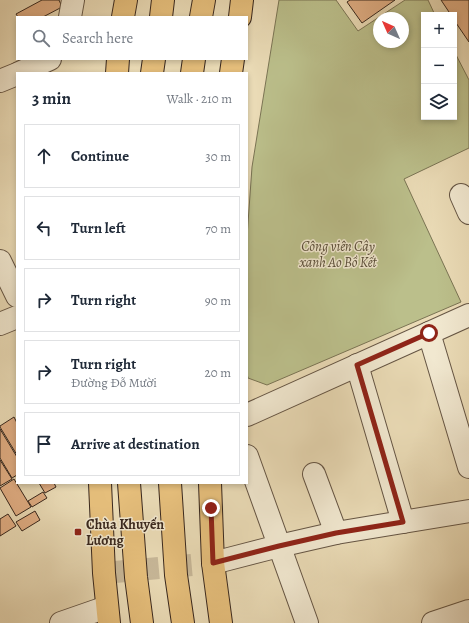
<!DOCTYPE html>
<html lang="en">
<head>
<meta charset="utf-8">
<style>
	:root { --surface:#fff; --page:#f6f6f7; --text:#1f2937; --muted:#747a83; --line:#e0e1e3 }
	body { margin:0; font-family:Alegreya,serif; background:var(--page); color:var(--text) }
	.controls { position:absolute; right:12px; top:12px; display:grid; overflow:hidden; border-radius:0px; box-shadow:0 2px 6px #0003 }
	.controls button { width:36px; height:36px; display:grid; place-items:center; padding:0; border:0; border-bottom:1px solid var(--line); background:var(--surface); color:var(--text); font:20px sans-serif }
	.compass { position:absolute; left:373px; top:12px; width:36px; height:36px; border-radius:50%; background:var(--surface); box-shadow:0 2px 6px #0003; rotate:315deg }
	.stop { position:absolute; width:12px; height:12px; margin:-9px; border:3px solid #8f2418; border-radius:50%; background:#fff }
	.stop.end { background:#8f2418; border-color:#fff; box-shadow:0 1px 4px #0008 }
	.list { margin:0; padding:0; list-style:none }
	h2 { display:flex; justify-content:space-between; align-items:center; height:52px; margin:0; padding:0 16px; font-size:17px }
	h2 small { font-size:13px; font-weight:400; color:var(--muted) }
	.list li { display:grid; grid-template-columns:26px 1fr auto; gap:12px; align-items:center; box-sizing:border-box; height:64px; margin:0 8px 8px; padding:0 8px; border:1px solid var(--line); border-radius:0px }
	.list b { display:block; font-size:15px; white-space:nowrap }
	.list p { margin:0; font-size:13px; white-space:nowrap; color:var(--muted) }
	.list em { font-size:13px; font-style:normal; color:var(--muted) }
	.icon { flex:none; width:22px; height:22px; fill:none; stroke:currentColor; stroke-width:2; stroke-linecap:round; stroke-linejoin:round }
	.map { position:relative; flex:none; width:469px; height:623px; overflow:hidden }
	.search { position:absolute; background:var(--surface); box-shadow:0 2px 6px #0003; left:16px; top:16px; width:232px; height:44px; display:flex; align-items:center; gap:10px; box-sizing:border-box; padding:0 14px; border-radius:0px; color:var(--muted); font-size:15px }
	.panel { position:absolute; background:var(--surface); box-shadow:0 2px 6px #0003; left:16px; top:72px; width:232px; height:412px; border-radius:0px }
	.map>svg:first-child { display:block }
	.green { fill:#bbbf8b; stroke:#7a7454; fill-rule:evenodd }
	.building { fill:#e0ae84; stroke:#39281e }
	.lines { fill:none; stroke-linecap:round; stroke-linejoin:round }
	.minor-tunnel { stroke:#c7b798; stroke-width:22; stroke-dasharray:22 11; stroke-linecap:butt }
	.minor-casing { stroke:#655544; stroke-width:24 }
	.major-casing { stroke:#39281e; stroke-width:24 }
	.highway-casing { stroke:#39281e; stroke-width:24 }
	.minor { stroke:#f1e8d0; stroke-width:22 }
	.major { stroke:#e5be7b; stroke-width:22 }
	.highway { stroke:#e5be7b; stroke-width:22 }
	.route { stroke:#8f2418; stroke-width:5 }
	.poi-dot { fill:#8f2418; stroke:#f1e8d0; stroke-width:1.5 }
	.labels { text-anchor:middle; stroke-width:3; stroke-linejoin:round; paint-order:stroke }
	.park-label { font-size:14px; font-style:italic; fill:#5a4e39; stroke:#f1e8d0 }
	.poi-label { font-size:14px; font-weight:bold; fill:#39281e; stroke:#f1e8d0; text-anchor:start }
</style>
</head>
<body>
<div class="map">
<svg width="469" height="623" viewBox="0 0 469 623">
	<rect width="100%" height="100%" fill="#eadbb6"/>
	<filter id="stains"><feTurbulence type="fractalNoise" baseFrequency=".005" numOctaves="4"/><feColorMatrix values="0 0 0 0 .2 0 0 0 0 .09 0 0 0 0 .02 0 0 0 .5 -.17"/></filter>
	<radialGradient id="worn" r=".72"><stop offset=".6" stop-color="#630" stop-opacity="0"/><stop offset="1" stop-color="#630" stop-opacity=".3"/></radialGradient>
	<path class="green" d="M279,0H336L358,31L405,0H428L435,15H424V117H454V51L469,80V148L404,179L461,302L267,385L248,378L247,373V237L252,167ZM379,18H403V42H379Z"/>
	<g class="building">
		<polygon points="42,0 59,0 62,7 43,17 18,17 16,14"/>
		<polygon points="350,0 395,0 362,23 347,2"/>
		<polygon points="441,0 469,0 469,42 454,20 454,15 451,15"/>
		<polygon points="14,417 17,423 17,455 0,427 0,426"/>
		<polygon points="0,429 17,457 17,475 12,478 0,458"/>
		<polygon points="0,460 12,479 0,486"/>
		<polygon points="14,479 31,507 16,516 0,488"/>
		<polygon points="39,483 54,483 56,487 45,493"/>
		<polygon points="43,492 47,498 32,507 28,501"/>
		<polygon points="35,511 40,520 22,531 16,522"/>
		<polygon points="8,514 16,526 0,536 0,519"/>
	</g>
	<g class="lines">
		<polyline class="minor-tunnel" points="104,573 213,563"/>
		<defs>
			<g id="minor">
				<polyline points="70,17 73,0"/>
				<polyline points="19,73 50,59"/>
				<polyline points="0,81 17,74"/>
				<polyline points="461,195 469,213"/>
				<polyline points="0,261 17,296"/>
				<polyline points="0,324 17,317"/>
				<polyline points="429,333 469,467"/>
				<polyline points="357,365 403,522"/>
				<polyline points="247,415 469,315"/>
				<polyline points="247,456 307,623"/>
				<polyline points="314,474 336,533"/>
				<polyline points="213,563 279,546 336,533 469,511"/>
				<polyline points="61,623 107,607"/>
				<polyline points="433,623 469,611"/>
			</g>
			<g id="major">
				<polyline points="123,17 126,0"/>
				<polyline points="240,17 242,0"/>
				<polyline points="117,73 118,59"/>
				<polyline points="231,73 233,59"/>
				<polyline points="100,483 104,573 109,623"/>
				<polyline points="210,483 213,563 221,623"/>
			</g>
			<g id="highway">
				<polyline points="161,17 163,0"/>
				<polyline points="201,17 204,0"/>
				<polyline points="152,73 154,59"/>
				<polyline points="192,73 194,59"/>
				<polyline points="129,483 136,577 142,623"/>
				<polyline points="170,483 176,575 183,623"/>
			</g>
		</defs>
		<use href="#minor" class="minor-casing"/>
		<use href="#major" class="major-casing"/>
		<use href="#highway" class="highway-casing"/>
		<use href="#minor" class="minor"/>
		<use href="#major" class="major"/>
		<use href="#highway" class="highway"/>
	</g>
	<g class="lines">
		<polyline class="route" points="211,508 213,563 279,546 336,533 403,522 357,365 429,333"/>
	</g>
	<rect class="poi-dot" x="74" y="528" width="8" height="8" rx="2"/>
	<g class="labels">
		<g class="park-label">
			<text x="338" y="251">Công viên Cây<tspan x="338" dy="16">xanh Ao Bồ Kết</tspan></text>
		</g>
		<g class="poi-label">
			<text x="86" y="529">Chùa Khuyến<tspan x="86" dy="16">Lương</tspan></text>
		</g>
	</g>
	<rect width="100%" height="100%" filter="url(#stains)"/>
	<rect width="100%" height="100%" fill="url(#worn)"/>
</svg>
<div class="controls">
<button>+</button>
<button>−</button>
<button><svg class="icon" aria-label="layers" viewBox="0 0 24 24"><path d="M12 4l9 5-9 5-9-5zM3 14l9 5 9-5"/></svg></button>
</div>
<svg class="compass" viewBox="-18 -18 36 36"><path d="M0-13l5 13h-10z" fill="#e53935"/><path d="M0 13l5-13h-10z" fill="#747a83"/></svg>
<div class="stop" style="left:429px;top:333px"></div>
<div class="stop end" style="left:211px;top:508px"></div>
<div class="search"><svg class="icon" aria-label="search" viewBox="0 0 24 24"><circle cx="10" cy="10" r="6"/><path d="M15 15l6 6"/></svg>Search here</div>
<section class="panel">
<h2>3 min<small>Walk · 210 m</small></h2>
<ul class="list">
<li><svg class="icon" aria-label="ahead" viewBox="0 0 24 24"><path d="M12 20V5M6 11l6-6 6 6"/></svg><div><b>Continue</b></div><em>30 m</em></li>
<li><svg class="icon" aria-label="left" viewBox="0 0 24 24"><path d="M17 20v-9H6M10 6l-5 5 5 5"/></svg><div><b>Turn left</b></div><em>70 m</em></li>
<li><svg class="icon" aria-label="right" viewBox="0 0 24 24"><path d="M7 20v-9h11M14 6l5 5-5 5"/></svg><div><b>Turn right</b></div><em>90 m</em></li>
<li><svg class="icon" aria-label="right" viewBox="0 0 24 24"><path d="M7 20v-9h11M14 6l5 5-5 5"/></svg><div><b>Turn right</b><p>Đường Đỗ Mười</p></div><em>20 m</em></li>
<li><svg class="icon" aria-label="arrive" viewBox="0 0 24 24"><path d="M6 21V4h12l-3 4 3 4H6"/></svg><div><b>Arrive at destination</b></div></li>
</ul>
</section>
</div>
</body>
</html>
